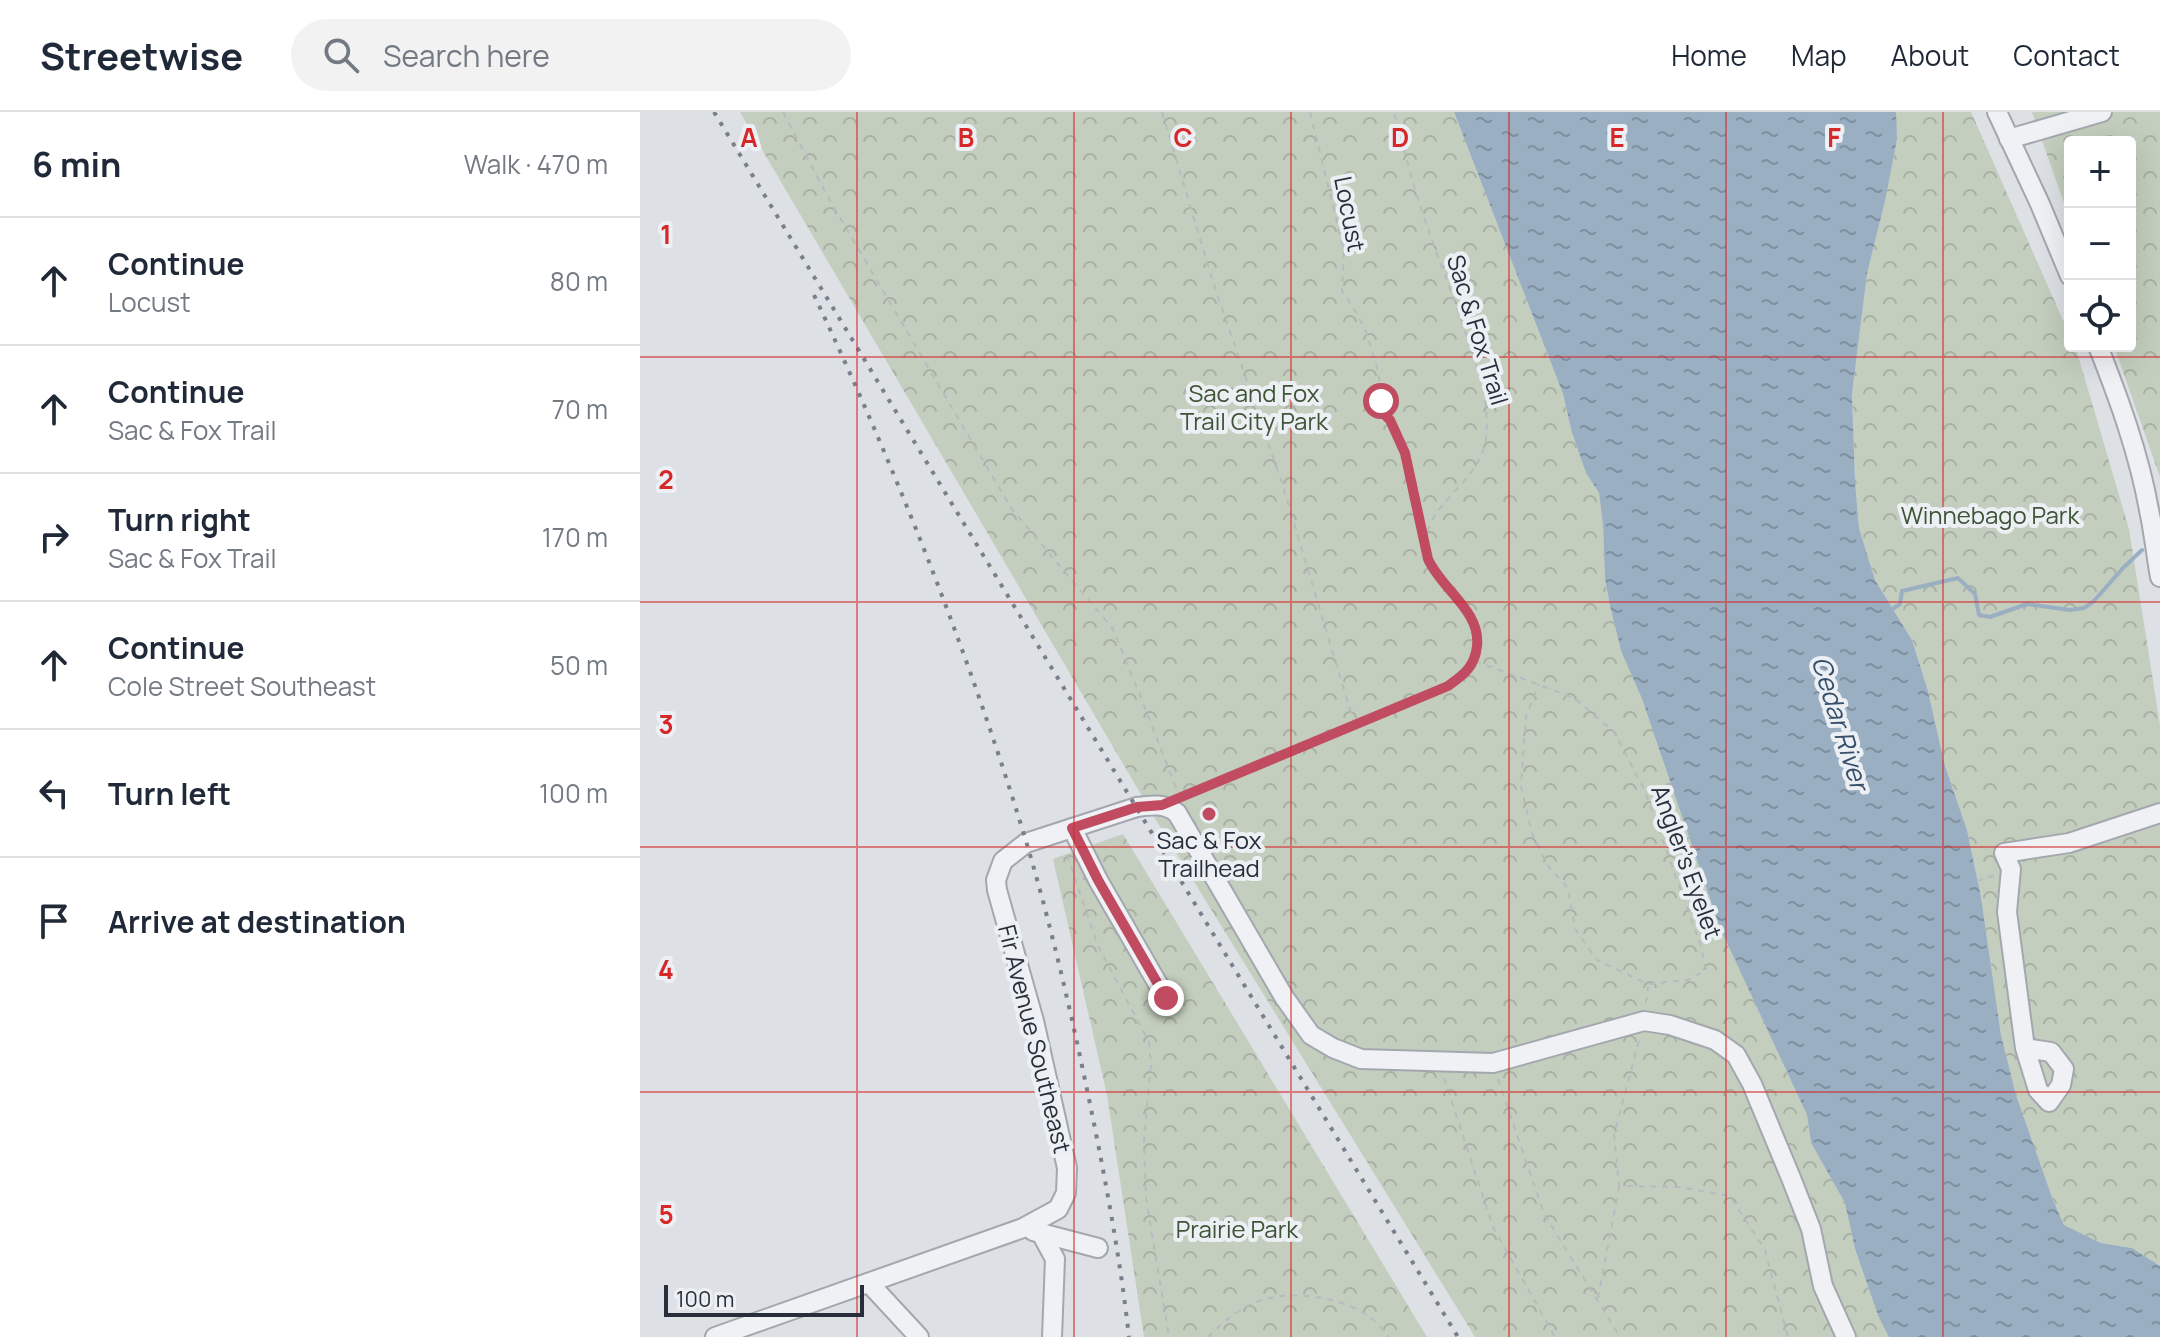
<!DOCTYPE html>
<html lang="en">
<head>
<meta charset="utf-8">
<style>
	:root { --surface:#fff; --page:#f2f2f3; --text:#1f2937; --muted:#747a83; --line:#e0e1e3 }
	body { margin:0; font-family:Manrope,sans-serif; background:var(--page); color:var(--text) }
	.controls { position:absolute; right:24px; top:24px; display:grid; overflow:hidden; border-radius:8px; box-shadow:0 8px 32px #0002 }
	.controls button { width:72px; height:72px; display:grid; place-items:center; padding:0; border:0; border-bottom:2px solid var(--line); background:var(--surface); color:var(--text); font:40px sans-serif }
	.scale { position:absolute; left:24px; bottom:20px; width:200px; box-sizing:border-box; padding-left:8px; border:4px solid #282f3a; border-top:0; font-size:22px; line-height:28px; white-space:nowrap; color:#282f3a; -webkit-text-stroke:6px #eceff3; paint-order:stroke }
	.stop { position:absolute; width:24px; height:24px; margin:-18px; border:6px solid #c14b61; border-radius:50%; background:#fff }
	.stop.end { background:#c14b61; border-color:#fff; box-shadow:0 2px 8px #0008 }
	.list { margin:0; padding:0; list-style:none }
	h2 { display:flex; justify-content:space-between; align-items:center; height:104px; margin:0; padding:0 32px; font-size:34px }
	h2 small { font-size:26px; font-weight:400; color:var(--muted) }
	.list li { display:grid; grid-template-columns:52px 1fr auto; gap:24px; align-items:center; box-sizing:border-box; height:128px; padding:0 32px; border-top:2px solid var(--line) }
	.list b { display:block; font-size:30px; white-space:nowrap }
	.list p { margin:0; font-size:26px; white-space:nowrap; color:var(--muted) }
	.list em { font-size:26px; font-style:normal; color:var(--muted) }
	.icon { flex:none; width:44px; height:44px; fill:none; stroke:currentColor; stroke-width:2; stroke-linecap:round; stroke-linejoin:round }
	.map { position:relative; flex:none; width:1520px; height:1225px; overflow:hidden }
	header { display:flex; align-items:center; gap:48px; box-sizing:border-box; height:112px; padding:0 40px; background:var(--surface); border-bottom:2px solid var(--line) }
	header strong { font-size:38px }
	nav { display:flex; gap:44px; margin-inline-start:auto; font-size:28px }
	.search { width:560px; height:72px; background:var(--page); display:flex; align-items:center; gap:20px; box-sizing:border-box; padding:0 28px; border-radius:44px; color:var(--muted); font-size:30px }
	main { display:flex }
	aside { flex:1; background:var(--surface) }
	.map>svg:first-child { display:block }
	.forest { fill:url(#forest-crowns) }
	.water { fill:url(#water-ripples) }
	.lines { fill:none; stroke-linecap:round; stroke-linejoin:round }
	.stream { stroke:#9aafc2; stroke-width:4 }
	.minor-casing { stroke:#a3a7ae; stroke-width:22 }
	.path { stroke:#b7bbc0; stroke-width:2; stroke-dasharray:6 6; stroke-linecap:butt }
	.minor { stroke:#eff1f4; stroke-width:18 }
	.rail { stroke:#78808d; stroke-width:4; stroke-dasharray:4 8; stroke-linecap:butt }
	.route { stroke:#c14b61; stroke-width:10 }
	.grid { fill:none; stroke:#d62828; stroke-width:2; stroke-opacity:0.55 }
	.poi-dot { fill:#c14b61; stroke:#eceff3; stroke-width:3 }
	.labels { text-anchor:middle; stroke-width:8; stroke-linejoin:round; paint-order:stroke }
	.street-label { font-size:24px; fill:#282f3a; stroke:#eceff3 }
	.park-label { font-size:24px; fill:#3d5436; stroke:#eceff3 }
	.poi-label { font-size:24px; fill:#282f3a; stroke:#eceff3 }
	.water-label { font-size:26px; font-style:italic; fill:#364f6a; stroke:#eceff3 }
	.grid-label { font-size:26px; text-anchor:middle; font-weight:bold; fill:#d62828; stroke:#eceff3; stroke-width:8; stroke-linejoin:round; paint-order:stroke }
</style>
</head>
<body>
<header>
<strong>Streetwise</strong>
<div class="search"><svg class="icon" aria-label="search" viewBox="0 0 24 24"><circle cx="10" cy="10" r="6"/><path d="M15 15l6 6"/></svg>Search here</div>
<nav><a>Home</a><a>Map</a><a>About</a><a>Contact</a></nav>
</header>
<main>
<aside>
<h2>6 min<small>Walk · 470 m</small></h2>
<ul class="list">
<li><svg class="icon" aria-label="ahead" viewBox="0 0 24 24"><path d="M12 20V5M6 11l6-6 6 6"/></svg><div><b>Continue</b><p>Locust</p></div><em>80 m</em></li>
<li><svg class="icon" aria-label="ahead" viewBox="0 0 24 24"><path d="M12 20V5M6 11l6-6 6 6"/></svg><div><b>Continue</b><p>Sac &amp; Fox Trail</p></div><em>70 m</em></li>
<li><svg class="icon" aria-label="right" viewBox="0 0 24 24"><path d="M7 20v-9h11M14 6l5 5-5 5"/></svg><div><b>Turn right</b><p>Sac &amp; Fox Trail</p></div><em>170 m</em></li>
<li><svg class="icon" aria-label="ahead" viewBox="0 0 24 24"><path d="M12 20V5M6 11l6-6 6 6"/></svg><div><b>Continue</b><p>Cole Street Southeast</p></div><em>50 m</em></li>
<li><svg class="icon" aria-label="left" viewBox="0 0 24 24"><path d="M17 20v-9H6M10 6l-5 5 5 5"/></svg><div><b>Turn left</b></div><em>100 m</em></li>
<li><svg class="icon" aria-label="arrive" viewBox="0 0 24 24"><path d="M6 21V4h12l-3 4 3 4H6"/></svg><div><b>Arrive at destination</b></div></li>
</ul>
</aside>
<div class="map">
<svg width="1520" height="1225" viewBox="0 0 1520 1225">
	<defs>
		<pattern id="forest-crowns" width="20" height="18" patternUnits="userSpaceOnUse" patternTransform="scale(2)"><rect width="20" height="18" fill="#c3cebe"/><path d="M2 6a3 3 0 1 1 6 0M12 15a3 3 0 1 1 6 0" fill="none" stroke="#a8b1a4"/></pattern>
		<pattern id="water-ripples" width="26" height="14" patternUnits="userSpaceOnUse" patternTransform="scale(2)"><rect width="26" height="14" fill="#9aafc2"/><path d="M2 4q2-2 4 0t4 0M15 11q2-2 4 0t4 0" fill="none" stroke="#7e8f9f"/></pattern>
	</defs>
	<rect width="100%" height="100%" fill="#dde0e5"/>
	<g class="forest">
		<polygon points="100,0 814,0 923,282 932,321 946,361 959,381 963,413 965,467 970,494 981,539 1002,587 1080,816 1167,1003 1171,1031 1205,1091 1215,1137 1239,1206 1249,1225 835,1225 519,713"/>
		<polygon points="1256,0 1331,0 1430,224 1430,234 1434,234 1437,240 1489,417 1520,613 1520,1154 1492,1136 1461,1131 1424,1113 1413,1088 1376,983 1361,923 1341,785 1327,718 1305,654 1288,579 1272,528 1235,468 1219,416 1215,369 1212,282 1227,162 1245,89"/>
		<polygon points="1392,0 1520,0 1520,365 1474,234 1490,234 1490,30 1430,30 1430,108"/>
		<polygon points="483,722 787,1225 504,1225 467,983 413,747"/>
	</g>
	<polygon class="water" points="814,0 1256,0 1257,27 1245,89 1227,162 1212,282 1215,369 1219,416 1235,468 1272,528 1288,579 1305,654 1327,718 1341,785 1361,923 1376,983 1413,1088 1424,1113 1461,1131 1492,1136 1520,1154 1520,1225 1249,1225 1239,1206 1215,1137 1205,1091 1171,1031 1167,1003 1080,816 1002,587 981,539 970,494 965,467 963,413 959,381 946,361 932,321 923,282"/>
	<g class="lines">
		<polyline class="stream" points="1251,498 1260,492 1262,479 1318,466 1335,482 1339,503 1350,505 1387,492 1430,498 1444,496 1454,489 1483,456 1502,438"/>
		<defs>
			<g id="minor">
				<polyline points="1357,0 1400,92 1430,164"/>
				<polyline points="1369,27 1462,0"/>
				<path d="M1458,234C1479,287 1499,342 1509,398C1514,421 1516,443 1520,465"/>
				<polyline points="432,716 458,768 526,886"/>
				<polyline points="1385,936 1411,940 1424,957 1421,973 1409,990 1398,978 1385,936 1367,800 1371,757 1364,741 1429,731 1520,701"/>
				<polyline points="393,1119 458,1136"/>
				<polyline points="401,1121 415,1147 412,1225"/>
				<polyline points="229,1171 279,1225"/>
				<path d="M75,1225L383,1116L418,1097L426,1081L427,1056L394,909L357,778L356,768L363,749L386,731L497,695C511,693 525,691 537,701L644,885L671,923L693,936L721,947L853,951L1004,909L1030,913L1075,928L1096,943L1112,972L1151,1066L1171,1117L1183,1174L1206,1225"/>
			</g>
		</defs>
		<use href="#minor" class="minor-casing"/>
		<g class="path">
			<polyline points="143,0 189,87 371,396 473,517 502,588 538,681"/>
			<polyline points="522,0 573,170 641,368 714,611"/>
			<polyline points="670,0 704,139 702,179 716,200 727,222 738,259 744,302 750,308 765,341 785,430"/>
			<polyline points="835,549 934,586 974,620 1004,677 1060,831 1066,858 1048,868 1008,872 957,848 935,817 928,776 907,753 892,721 881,674 886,604 899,572"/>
			<path d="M544,685L808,574C824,563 836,553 837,532C840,490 788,477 786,433C785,390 841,372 846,325C850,290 838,257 827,225C814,186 799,149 786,111C773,74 764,37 754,0"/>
			<polyline points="427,743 458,834 509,930 511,952 504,1027 506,1086 529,1225"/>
			<polyline points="1337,769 1355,763"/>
			<polyline points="1006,891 1008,874"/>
			<polyline points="999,929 974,1022 979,1074 1039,1075 1090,1084 1125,1138 1148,1225"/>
			<polyline points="804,966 853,1115 915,1225"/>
			<polyline points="858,967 904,1102 980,1225"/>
			<polyline points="958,1186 979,1075"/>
			<path d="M568,1225C583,1210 603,1193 625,1187C655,1179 701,1185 727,1203C736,1209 743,1217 749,1225"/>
		</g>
		<use href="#minor" class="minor"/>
		<g class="rail">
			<polyline points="74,0 818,1225"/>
			<path d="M174,183C257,359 329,542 386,729C411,813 431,900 449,987C465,1065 480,1145 489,1225"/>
		</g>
	</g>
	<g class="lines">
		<path class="route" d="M526,886L458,768L432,716L497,695L522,693L808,574C823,563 835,555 837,534C841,499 802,478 788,447L765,341L750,308L744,302L741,289"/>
	</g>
	<path class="grid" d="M217,0V1225M434,0V1225M651,0V1225M869,0V1225M1086,0V1225M1303,0V1225M0,245H1520M0,490H1520M0,735H1520M0,980H1520"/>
	<circle class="poi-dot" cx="569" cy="702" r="8"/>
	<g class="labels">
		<g class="street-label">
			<text transform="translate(709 102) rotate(79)" y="8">Locust</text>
			<text transform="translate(837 218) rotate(73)" y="8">Sac &amp; Fox Trail</text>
			<text transform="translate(1046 750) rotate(70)" y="8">Angler's Eyelet</text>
			<text transform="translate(394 927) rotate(76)" y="8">Fir Avenue Southeast</text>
		</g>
		<g class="park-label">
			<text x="614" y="290">Sac and Fox<tspan x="614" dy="28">Trail City Park</tspan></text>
			<text x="1350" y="412">Winnebago Park</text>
			<text x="597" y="1126">Prairie Park</text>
		</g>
		<g class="poi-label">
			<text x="569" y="737">Sac &amp; Fox<tspan x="569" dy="28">Trailhead</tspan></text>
		</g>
		<g class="water-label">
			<text transform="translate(1200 611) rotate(73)" y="9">Cedar River</text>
		</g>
	</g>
	<g class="grid-label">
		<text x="109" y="35">A</text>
		<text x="326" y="35">B</text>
		<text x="543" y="35">C</text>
		<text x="760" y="35">D</text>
		<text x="977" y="35">E</text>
		<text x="1194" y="35">F</text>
		<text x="26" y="132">1</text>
		<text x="26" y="377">2</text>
		<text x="26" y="622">3</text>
		<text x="26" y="867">4</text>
		<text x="26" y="1112">5</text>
	</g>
</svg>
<div class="controls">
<button>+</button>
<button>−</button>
<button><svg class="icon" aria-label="locate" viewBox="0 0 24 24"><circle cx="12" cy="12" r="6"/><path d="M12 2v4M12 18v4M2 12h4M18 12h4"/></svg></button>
</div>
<div class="scale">100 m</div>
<div class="stop" style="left:741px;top:289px"></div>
<div class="stop end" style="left:526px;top:886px"></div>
</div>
</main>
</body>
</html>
